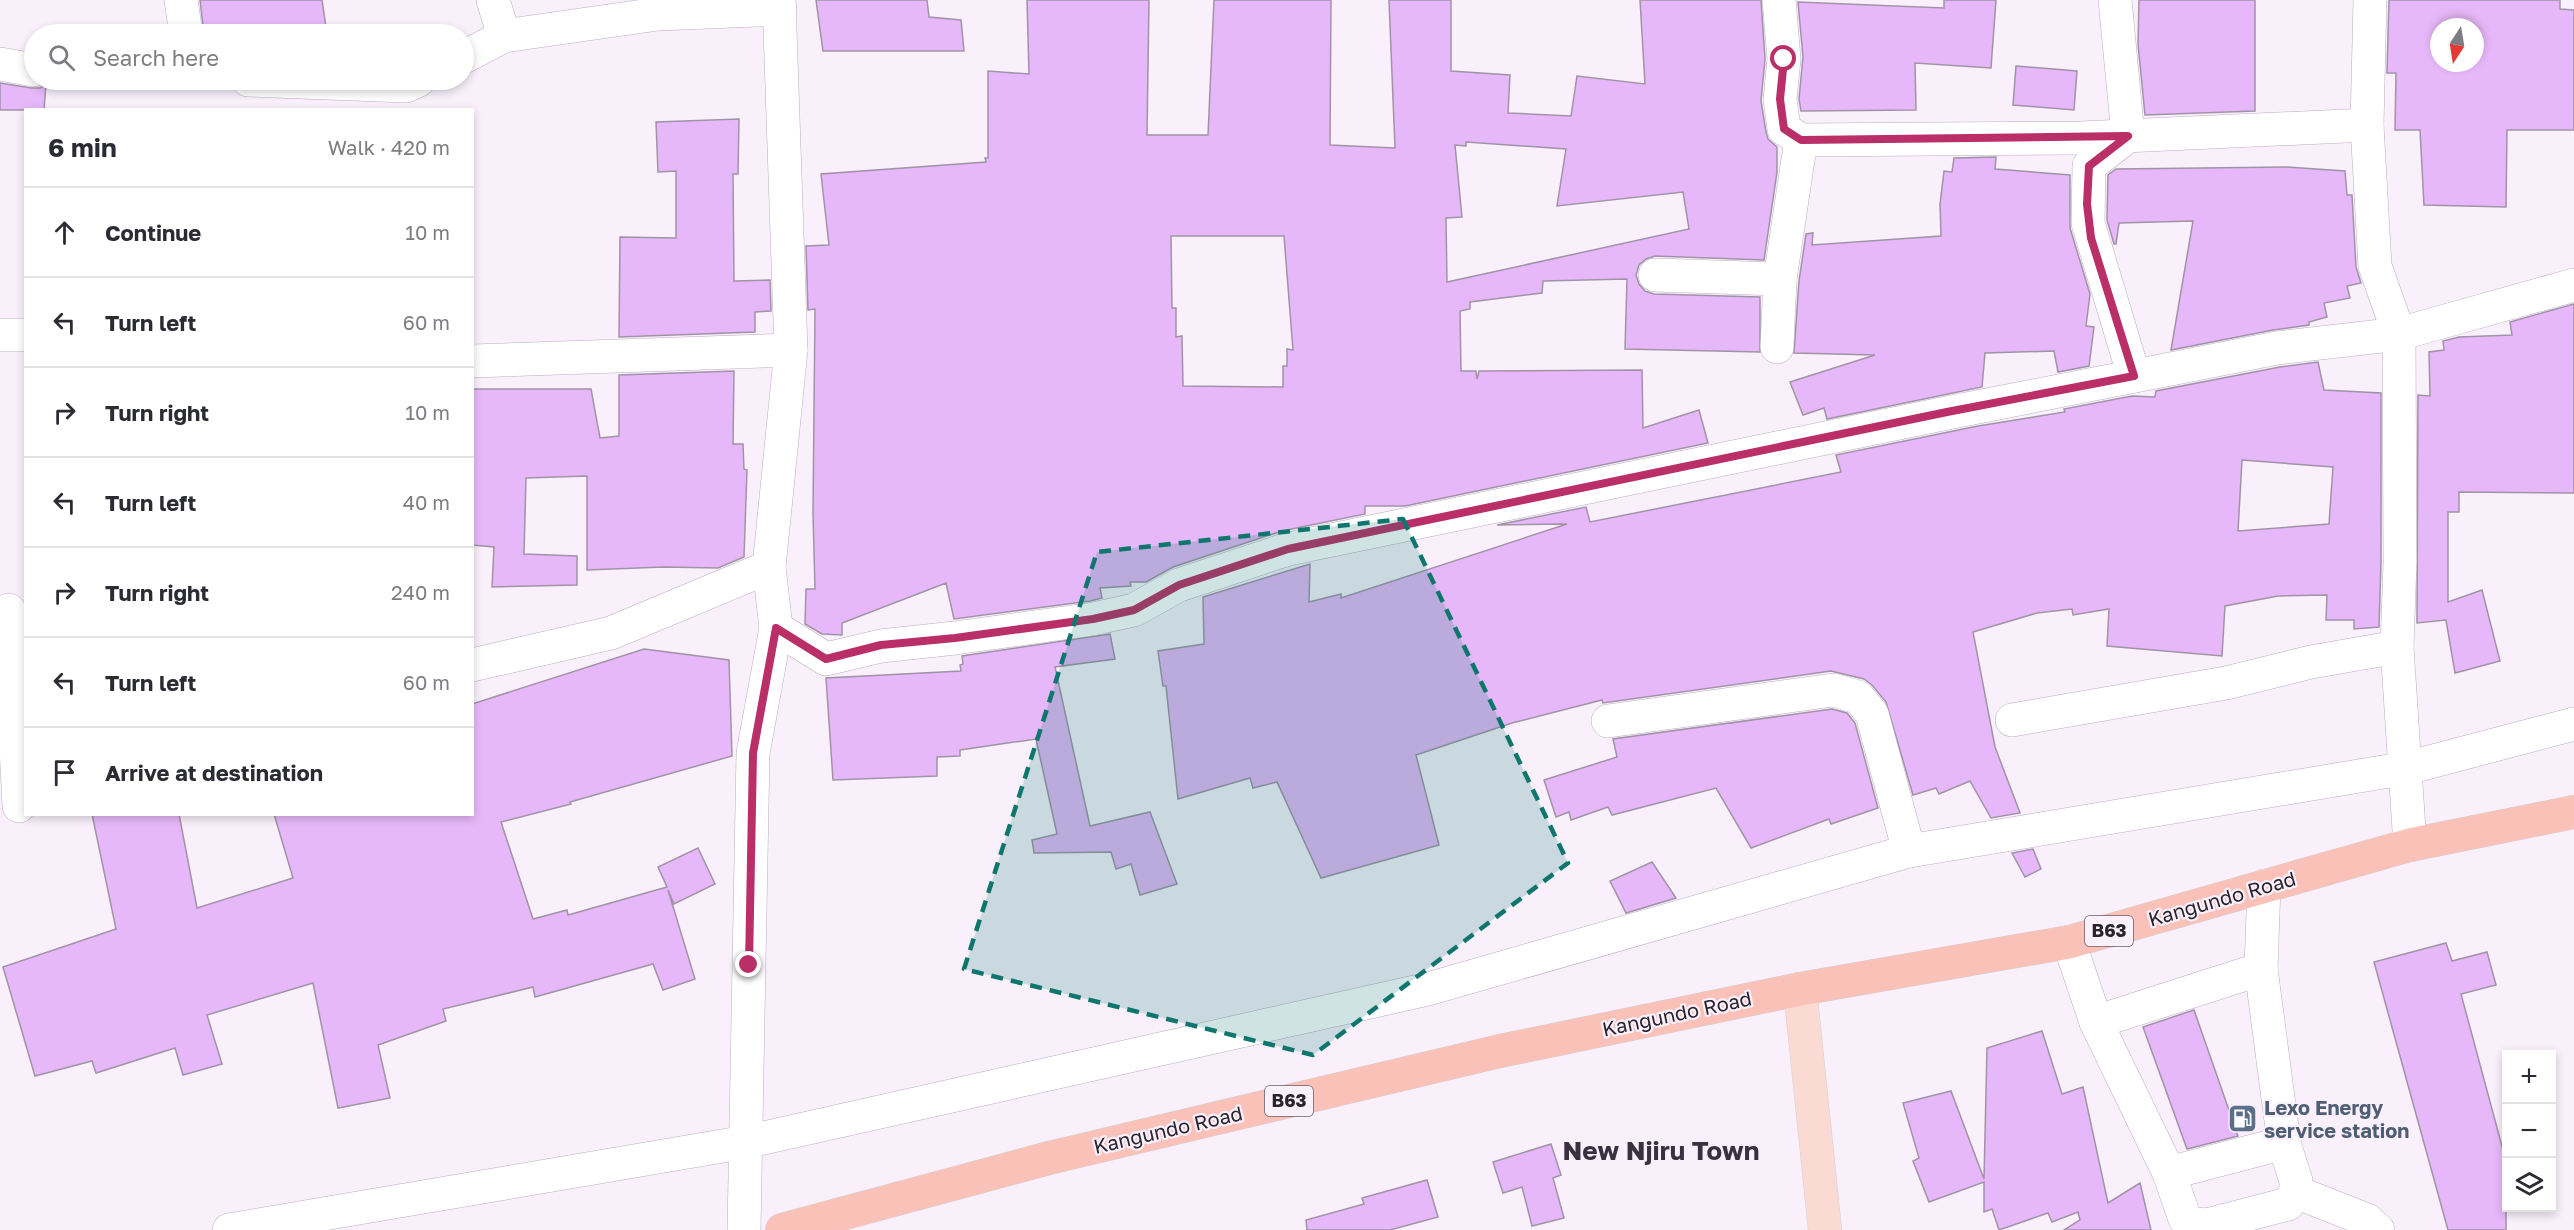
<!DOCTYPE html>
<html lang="en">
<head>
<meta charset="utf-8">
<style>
	:root { --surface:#fff; --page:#f7f7f7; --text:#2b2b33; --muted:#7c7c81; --line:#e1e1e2 }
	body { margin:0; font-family:"Golos Text",sans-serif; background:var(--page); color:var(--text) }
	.controls { position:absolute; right:18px; bottom:18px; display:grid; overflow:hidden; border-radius:0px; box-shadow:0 3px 9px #0003 }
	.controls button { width:54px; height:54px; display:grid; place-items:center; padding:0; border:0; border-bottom:2px solid var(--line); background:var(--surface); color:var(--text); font:30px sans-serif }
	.compass { position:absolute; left:2430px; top:18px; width:54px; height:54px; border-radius:50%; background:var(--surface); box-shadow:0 3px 9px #0003; rotate:192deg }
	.stop { position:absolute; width:18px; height:18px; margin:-14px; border:4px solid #ba2f67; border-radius:50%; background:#fff }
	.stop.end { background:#ba2f67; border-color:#fff; box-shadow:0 2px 6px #0008 }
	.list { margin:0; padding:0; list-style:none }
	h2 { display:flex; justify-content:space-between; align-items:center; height:78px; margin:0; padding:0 24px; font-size:26px }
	h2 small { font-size:20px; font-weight:400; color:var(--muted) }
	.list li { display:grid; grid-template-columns:39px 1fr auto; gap:18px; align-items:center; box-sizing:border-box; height:90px; padding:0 24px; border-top:2px solid var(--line) }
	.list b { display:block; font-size:22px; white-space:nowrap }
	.list em { font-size:20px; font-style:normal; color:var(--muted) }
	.icon { flex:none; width:33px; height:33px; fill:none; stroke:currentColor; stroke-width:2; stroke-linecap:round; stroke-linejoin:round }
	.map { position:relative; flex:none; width:2574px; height:1230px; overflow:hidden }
	.search { position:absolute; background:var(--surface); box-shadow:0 3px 9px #0003; left:24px; top:24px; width:450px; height:66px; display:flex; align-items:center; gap:15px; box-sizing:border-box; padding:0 21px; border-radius:33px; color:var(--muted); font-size:22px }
	.panel { position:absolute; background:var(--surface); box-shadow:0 3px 9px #0003; left:24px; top:108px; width:450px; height:708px; border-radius:0px }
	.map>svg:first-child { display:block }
	.building { fill:#e7b8f9; stroke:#a193a6; stroke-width:1.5; fill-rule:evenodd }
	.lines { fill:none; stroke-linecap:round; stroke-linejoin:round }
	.minor-casing { stroke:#bbadc1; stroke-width:34 }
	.major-casing { stroke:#d4d3d5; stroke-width:34 }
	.highway-casing { stroke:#d4d3d5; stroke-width:34 }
	.minor { stroke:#fff; stroke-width:33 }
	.major { stroke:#fbdad4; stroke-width:33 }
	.highway { stroke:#f9c1b7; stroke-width:33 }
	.route { stroke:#ba2f67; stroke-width:8 }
	.marked { fill:#0f766e; fill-opacity:0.2; stroke:#0f766e; stroke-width:4.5; stroke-dasharray:12 8; stroke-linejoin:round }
	.labels { text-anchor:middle; stroke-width:4.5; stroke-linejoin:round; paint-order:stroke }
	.shield { fill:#f9f0fc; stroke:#67616a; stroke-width:1.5 }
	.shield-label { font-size:18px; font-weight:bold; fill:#29242b }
	.street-label { font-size:20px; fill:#29242b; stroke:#f9f0fc }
	.service-label { font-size:20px; font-weight:bold; fill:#4e5e75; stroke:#f9f0fc; text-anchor:start }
	.district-label { font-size:26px; font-weight:bold; fill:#3b3040; stroke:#f9f0fc }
</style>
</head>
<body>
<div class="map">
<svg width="2574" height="1230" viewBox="0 0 2574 1230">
	<rect width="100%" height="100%" fill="#f9f0fc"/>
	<g class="building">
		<polygon points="200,0 322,0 327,34 204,34"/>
		<polygon points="816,0 927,0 929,17 961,20 964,51 823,51"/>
		<path d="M1027,0H1149L1147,135H1208L1214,0H1331L1330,145L1395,148L1389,0H1451V71L1510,75L1508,113L1571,116L1577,76L1645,84L1640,0H1761L1765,59L1761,101L1766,132L1768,139L1777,147V172L1764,260L1655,256L1646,259L1639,265L1636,275L1639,284L1645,291L1654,294L1760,297V352L1625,349L1627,279L1543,281L1542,293L1470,302V309L1460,311L1461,371H1476L1477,379L1479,371L1642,370L1643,428L1699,410L1708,443L1405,506H1365V514L1282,531L1173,567L1146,582H1130L1131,586L1100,588L1102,598L1090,601L954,619L946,583L842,623V635L822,634L805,624L806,589H815L813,513L815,309L808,310L806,246L829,245L821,174L986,162L985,158H988V71L1029,74ZM1466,142L1566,149L1557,206L1683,192L1689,229L1447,282L1446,218L1462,217L1455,145L1466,146ZM1171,236H1284L1293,350L1287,349V366H1283V387L1183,386L1182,336L1176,337V308H1172Z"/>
		<polygon points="1944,0 1996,0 1991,68 1915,63 1916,110 1801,111 1799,99 1803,57 1798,2 1944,8"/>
		<polygon points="2139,0 2255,0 2255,111 2145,115 2138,44"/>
		<path d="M2389,0H2560V9L2574,10V130H2507L2506,207L2424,205L2420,130H2395L2396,73H2387ZM2439,27H2475V63H2439Z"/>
		<polygon points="2016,66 2077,71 2074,110 2013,105"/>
		<polygon points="0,83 31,88 40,88 46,84 44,110 0,110"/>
		<polygon points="739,119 738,174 733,174 734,281 770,280 771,311 755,312 755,332 619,337 620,237 676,238 676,171 658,172 656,122"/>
		<polygon points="1996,157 1995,169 2070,175 2070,228 2090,294 2086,326 2094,327 2089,366 2058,372 2054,351 1985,353 1982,387 1827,419 1824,408 1803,415 1790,382 1875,355 1794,353 1799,281 1806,234 1813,233 1812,245 1941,236 1940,204 1944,171 1952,172 1954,158"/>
		<polygon points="2287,167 2345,171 2347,195 2352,195 2356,267 2361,283 2347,286 2350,298 2324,303 2327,317 2309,322 2309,325 2273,330 2171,350 2193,221 2119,223 2116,244 2114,244 2107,220 2108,175 2116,169"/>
		<polygon points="2574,304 2574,493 2459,492 2459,512 2448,512 2448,602 2482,590 2500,661 2455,673 2446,620 2417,623 2418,395 2430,396 2429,352 2444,350 2443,341 2459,337 2512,335 2510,322"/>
		<path d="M2318,362L2324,390L2381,393V562L2379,627L2354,629V620H2326L2327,595L2278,596L2225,606L2222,656L2107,646L2109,609L2073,615L2072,609L2037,613L1973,632L1995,747L2020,813L1991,818L1970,781L1939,794L1936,788L1913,795L1886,702L1872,685L1864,679L1831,671L1603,703L1602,700L1512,723L1416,755L1439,845L1321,878L1277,782L1253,788L1250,778L1178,799L1166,686H1163L1158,651L1204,644L1203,597L1310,564L1309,602L1341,594V598L1567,524L1497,525L1586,507L1590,522L1841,472L1836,455L1978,426L2065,412L2064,409L2132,396L2155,397L2156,391L2280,367ZM2242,460L2333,467L2329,524L2238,531Z"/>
		<polygon points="734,371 733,444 743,444 744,469 747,470 744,557 718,568 664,567 587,570 587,476 526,478 524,554 577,556 577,585 492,587 494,547 472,545 472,389 591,389 600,438 619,436 619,375"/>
		<polygon points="1110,634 1115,659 1055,667 1090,826 1150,812 1177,884 1140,895 1131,864 1116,869 1111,852 1034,853 1032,840 1057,834 1036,739 960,750 960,756 937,757 937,776 833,780 826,678 961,671 960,665 963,664 962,656"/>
		<polygon points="644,649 729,660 732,756 570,802 571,804 501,822 533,919 567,910 568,915 667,887 658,867 698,848 715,884 674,904 668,890 695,979 663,990 653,964 535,997 533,987 443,1009 446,1021 378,1045 390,1098 338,1108 313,983 207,1015 222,1064 183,1075 175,1048 96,1073 92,1061 35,1076 3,967 116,929 92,814 179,814 197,908 293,878 274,814 472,814 472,704"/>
		<polygon points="1832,709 1847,713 1855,723 1878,808 1831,824 1829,819 1751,848 1716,788 1612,815 1608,807 1571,820 1569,812 1556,817 1544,780 1617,757 1613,739"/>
		<polygon points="2033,849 2041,869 2025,877 2012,853"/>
		<polygon points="1652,862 1676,898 1626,913 1610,881"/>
		<polygon points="2446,943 2452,961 2487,952 2496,985 2461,994 2506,1161 2506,1230 2448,1230 2374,962"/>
		<polygon points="2194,1010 2238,1136 2187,1149 2143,1027"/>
		<polygon points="2042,1031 2062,1094 2083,1087 2108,1203 2140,1183 2151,1230 2064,1230 2080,1220 2078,1212 2052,1222 2048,1213 1999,1230 1992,1209 1984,1212 1984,1182 1929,1202 1913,1161 1919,1158 1903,1103 1951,1091 1984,1179 1987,1048"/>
		<polygon points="1551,1144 1561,1175 1553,1178 1564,1218 1532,1226 1522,1187 1503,1193 1493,1162"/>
		<polygon points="1427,1180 1438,1217 1390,1230 1307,1230 1306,1220 1364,1204 1362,1198"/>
	</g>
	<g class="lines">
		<defs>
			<g id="minor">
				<polyline points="181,0 186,34"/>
				<polyline points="493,0 504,36"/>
				<polyline points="1779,0 1784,59 1780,99 1784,129 1801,140 2081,138 2367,125"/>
				<polyline points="2115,0 2128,136 2089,166 2088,223 2134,376"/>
				<polyline points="2370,0 2367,125 2375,266 2399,334 2400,562 2397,647 2410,845"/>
				<polyline points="464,57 504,36 658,14 780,9"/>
				<polyline points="0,64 34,70"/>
				<polyline points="248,80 406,86 419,80"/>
				<polyline points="1655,275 1780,279 1801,140"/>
				<polyline points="0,335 26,335"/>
				<polyline points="1777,347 1780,279"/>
				<polyline points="472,361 791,350"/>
				<polyline points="9,610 19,806"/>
				<polyline points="776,628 826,659 881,646 955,638 1093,619 1134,610 1179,585 1288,549 1947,413 2277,348 2399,334 2574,285"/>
				<polyline points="472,665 611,633 769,567"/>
				<polyline points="2012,720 2226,683 2311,662 2397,647"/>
				<polyline points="1608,721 1833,690 1858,697 1872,714 1909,851"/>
				<polyline points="2264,886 2261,969 2284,1143 2296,1181 2296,1192 2367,1220 2378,1230"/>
				<polyline points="2069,942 2096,1022 2169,1173 2185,1219 2195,1224 2207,1225 2288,1204 2296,1192"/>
				<polyline points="2096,1022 2261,969"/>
				<polyline points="2169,1173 2284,1143"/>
				<polyline points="229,1230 746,1142 1428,989 1909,851 2407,768 2574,724"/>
				<polyline points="744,1230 753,753 776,628 769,567 791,350 779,0"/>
			</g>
			<polyline id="major" points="1800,989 1825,1230"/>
			<polyline id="highway" points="782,1230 1049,1158 1500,1051 1800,989 2069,942 2410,845 2574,812"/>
		</defs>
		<use href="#minor" class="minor-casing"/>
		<use href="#major" class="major-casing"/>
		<use href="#highway" class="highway-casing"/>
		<use href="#minor" class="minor"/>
		<use href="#major" class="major"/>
		<use href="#highway" class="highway"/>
	</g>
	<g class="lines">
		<polyline class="route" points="749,965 753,753 776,628 826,659 881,645 955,638 1093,619 1134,610 1179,585 1288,549 1947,412 2134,376 2091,238 2087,204 2089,166 2128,136 1801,140 1784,129 1780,99 1784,59"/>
	</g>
	<path class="marked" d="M1403,519L1568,863L1313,1055L964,969L1097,552Z"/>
	<defs>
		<symbol id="fuel-square" viewBox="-11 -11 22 22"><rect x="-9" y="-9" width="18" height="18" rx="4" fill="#5c6f8a" stroke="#f9f0fc"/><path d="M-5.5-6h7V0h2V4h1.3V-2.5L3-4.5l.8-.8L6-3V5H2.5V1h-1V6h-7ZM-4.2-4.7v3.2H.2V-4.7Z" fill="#fff"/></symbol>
	</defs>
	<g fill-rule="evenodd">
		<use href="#fuel-square" x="2226" y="1102" width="33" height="33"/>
	</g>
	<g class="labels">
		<g class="shield">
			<rect x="2085" y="916" width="48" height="30" rx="4.5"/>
			<rect x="1265" y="1086" width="48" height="30" rx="4.5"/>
		</g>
		<g class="shield-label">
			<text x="2109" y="937">B63</text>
			<text x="1289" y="1107">B63</text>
		</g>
		<g class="street-label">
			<text transform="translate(2222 899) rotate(-16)" y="7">Kangundo Road</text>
			<text transform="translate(1677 1014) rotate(-12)" y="7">Kangundo Road</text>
			<text transform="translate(1168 1130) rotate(-13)" y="7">Kangundo Road</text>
		</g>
		<g class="service-label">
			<text x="2264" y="1115">Lexo Energy<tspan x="2264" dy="23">service station</tspan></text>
		</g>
		<g class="district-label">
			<text x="1661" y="1160">New Njiru Town</text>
		</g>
	</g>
</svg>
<div class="controls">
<button>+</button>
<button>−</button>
<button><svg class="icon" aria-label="layers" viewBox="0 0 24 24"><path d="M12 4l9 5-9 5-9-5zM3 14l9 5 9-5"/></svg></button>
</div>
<svg class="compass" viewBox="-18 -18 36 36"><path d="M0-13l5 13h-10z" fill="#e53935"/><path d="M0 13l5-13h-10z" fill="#7c7c81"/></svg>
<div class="stop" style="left:1784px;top:59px"></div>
<div class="stop end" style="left:749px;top:965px"></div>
<div class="search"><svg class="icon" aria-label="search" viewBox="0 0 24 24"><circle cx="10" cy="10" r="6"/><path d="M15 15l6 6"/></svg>Search here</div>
<section class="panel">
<h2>6 min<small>Walk · 420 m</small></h2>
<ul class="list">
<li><svg class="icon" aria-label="ahead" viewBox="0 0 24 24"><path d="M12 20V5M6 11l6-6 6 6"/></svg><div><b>Continue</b></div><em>10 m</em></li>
<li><svg class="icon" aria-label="left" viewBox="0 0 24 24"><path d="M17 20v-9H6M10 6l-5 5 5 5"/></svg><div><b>Turn left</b></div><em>60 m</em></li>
<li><svg class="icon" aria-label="right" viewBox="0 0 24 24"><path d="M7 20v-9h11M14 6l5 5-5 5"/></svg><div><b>Turn right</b></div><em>10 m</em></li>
<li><svg class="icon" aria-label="left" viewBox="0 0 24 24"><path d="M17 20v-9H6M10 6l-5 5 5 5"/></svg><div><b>Turn left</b></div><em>40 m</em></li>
<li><svg class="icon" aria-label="right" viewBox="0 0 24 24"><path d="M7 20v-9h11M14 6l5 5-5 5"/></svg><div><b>Turn right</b></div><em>240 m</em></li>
<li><svg class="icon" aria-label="left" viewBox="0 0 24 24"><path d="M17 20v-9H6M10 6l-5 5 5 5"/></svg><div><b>Turn left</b></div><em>60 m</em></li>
<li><svg class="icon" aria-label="arrive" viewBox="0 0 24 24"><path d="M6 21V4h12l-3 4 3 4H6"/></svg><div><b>Arrive at destination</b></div></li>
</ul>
</section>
</div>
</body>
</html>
